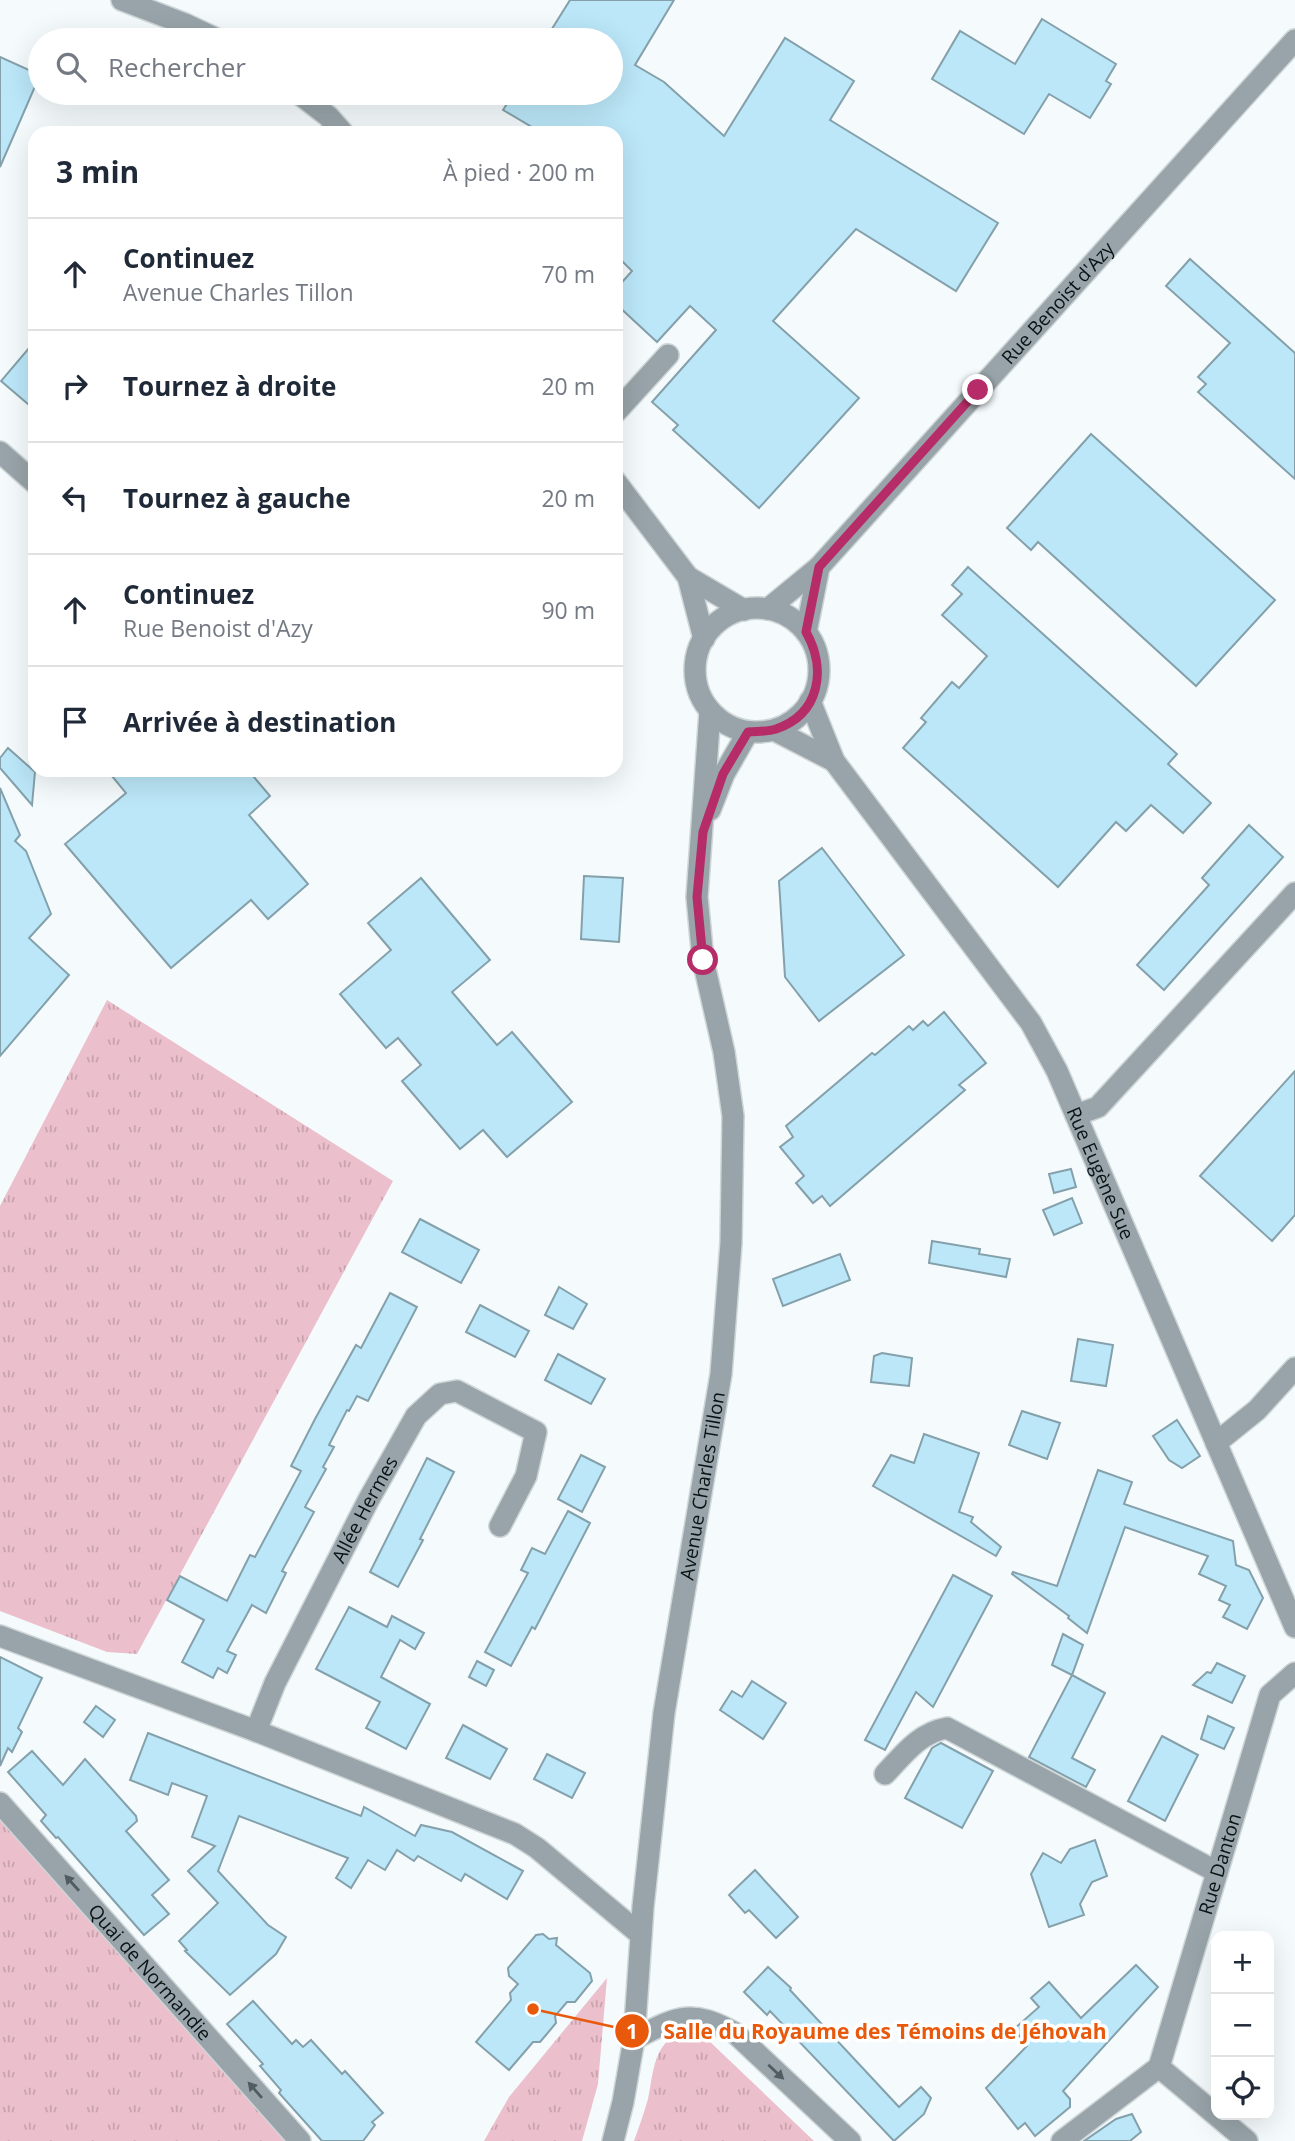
<!DOCTYPE html>
<html lang="fr">
<head>
<meta charset="utf-8">
<style>
	:root { --surface:#fff; --page:#f6f6f7; --text:#1f2937; --muted:#747a83; --line:#e0e1e3 }
	body { margin:0; font-family:"Open Sans",sans-serif; background:var(--page); color:var(--text) }
	.controls { position:absolute; right:21px; bottom:21px; display:grid; overflow:hidden; border-radius:14px; box-shadow:0 7px 28px #0002 }
	.controls button { width:63px; height:63px; display:grid; place-items:center; padding:0; border:0; border-bottom:2px solid var(--line); background:var(--surface); color:var(--text); font:35px sans-serif }
	.stop { position:absolute; width:21px; height:21px; margin:-16px; border:5px solid #b62c68; border-radius:50%; background:#fff }
	.stop.end { background:#b62c68; border-color:#fff; box-shadow:0 2px 7px #0008 }
	.list { margin:0; padding:0; list-style:none }
	h2 { display:flex; justify-content:space-between; align-items:center; height:91px; margin:0; padding:0 28px; font-size:30px }
	h2 small { font-size:23px; font-weight:400; color:var(--muted) }
	.list li { display:grid; grid-template-columns:46px 1fr auto; gap:21px; align-items:center; box-sizing:border-box; height:112px; padding:0 28px; border-top:2px solid var(--line) }
	.list b { display:block; font-size:26px; white-space:nowrap }
	.list p { margin:0; font-size:23px; white-space:nowrap; color:var(--muted) }
	.list em { font-size:23px; font-style:normal; color:var(--muted) }
	.icon { flex:none; width:38px; height:38px; fill:none; stroke:currentColor; stroke-width:2; stroke-linecap:round; stroke-linejoin:round }
	.map { position:relative; flex:none; width:1295px; height:2141px; overflow:hidden }
	.search { position:absolute; background:var(--surface); box-shadow:0 7px 28px #0002; left:28px; top:28px; width:595px; height:77px; display:flex; align-items:center; gap:18px; box-sizing:border-box; padding:0 24px; border-radius:38px; color:var(--muted); font-size:26px }
	.panel { position:absolute; background:var(--surface); box-shadow:0 7px 28px #0002; left:28px; top:126px; width:595px; height:651px; border-radius:21px }
	.map>svg:first-child { display:block }
	.grass { fill:url(#grass-tufts) }
	.building { fill:#bbe7f8; stroke:#84a0ab; stroke-width:2 }
	.lines { fill:none; stroke-linecap:round; stroke-linejoin:round }
	.minor-casing { stroke:#cfd6d8; stroke-width:24 }
	.minor { stroke:#98a4a9; stroke-width:21 }
	.oneway { fill:#505c60 }
	.route { stroke:#b62c68; stroke-width:9 }
	.labels { text-anchor:middle; stroke-width:7; stroke-linejoin:round; paint-order:stroke }
	.street-label { font-size:19px; fill:#081316; stroke:#fff }
	.leader { fill:none; stroke:#e8590c; stroke-width:2.5 }
	.callout-dot { fill:#e8590c; stroke:#fff; stroke-width:2.5 }
	.mark-label { font-size:21px; text-anchor:middle; font-weight:bold; fill:#fff }
	.callout-label { font-size:21px; text-anchor:middle; font-weight:bold; fill:#e8590c; stroke:#fff; stroke-width:7; stroke-linejoin:round; paint-order:stroke }
</style>
</head>
<body>
<div class="map">
<svg width="1295" height="2141" viewBox="0 0 1295 2141">
	<defs>
		<pattern id="grass-tufts" width="24" height="20" patternUnits="userSpaceOnUse" patternTransform="scale(1.75)"><rect width="24" height="20" fill="#ebbfcb"/><path d="M3 7l-1-3M5 7V3M7 7l1-3M15 17l-1-3M17 17v-4M19 17l1-3" fill="none" stroke="#c8a3ae"/></pattern>
	</defs>
	<rect width="100%" height="100%" fill="#f5fbfd"/>
	<g class="grass">
		<polygon points="107,1000 393,1181 137,1654 107,1652 0,1611 0,1206"/>
		<polygon points="0,1817 286,2141 0,2141"/>
		<polygon points="607,1978 598,2084 582,2141 484,2141 509,2097"/>
		<path d="M685,2031L707,2039L814,2141H634C639,2127 644,2113 648,2099C654,2071 653,2041 685,2031Z"/>
	</g>
	<g class="building">
		<polygon points="570,0 674,0 635,65 664,82 724,136 785,38 854,81 830,120 998,223 956,291 856,229 773,321 859,398 759,508 673,430 678,425 652,402 716,330 690,306 657,342 616,304 616,289 632,271 616,255 616,133 542,133 503,110 514,93 611,93 611,40 545,40"/>
		<polygon points="1042,19 1116,64 1106,81 1111,84 1090,118 1049,94 1024,134 932,79 960,31 1015,64"/>
		<polygon points="0,57 40,75 0,167"/>
		<polygon points="1190,259 1295,353 1295,479 1198,392 1206,384 1198,377 1230,343 1166,286"/>
		<polygon points="35,341 35,410 1,381"/>
		<polygon points="1091,434 1275,600 1196,686 1038,542 1031,550 1007,528"/>
		<polygon points="968,567 1177,754 1168,764 1211,803 1183,833 1151,805 1126,831 1116,822 1058,887 903,748 926,722 921,718 952,682 959,688 987,656 942,615 962,594 952,585"/>
		<polygon points="8,748 35,772 32,805 0,768 0,758"/>
		<polygon points="107,770 248,770 270,796 249,815 308,884 268,919 251,900 171,968 65,844 126,793"/>
		<polygon points="0,788 20,835 15,841 26,851 51,914 29,938 69,975 0,1056"/>
		<polygon points="1249,825 1283,857 1164,990 1137,965 1209,885 1202,878"/>
		<polygon points="822,848 904,955 819,1021 785,977 779,881"/>
		<polygon points="584,876 623,878 619,942 581,939"/>
		<polygon points="421,878 490,960 452,992 497,1045 512,1032 572,1102 507,1157 483,1130 460,1149 402,1081 421,1065 398,1038 386,1048 340,994 391,950 368,923"/>
		<polygon points="944,1012 986,1063 959,1085 965,1090 830,1206 822,1196 813,1203 796,1183 804,1176 780,1147 793,1137 786,1126 872,1053 875,1055 909,1026 913,1030 923,1021 928,1026"/>
		<polygon points="1295,1071 1295,1215 1272,1241 1200,1176"/>
		<polygon points="1071,1169 1076,1187 1054,1193 1049,1174"/>
		<polygon points="1072,1198 1082,1223 1054,1235 1043,1210"/>
		<polygon points="420,1219 479,1250 461,1283 402,1252"/>
		<polygon points="932,1241 980,1249 979,1254 1010,1259 1006,1277 929,1263"/>
		<polygon points="840,1254 850,1280 783,1306 773,1279"/>
		<polygon points="559,1287 587,1304 573,1329 545,1315"/>
		<polygon points="390,1293 417,1307 368,1401 357,1396 349,1411 347,1410 329,1445 334,1447 323,1467 326,1469 305,1507 314,1512 282,1571 286,1573 266,1613 252,1605 227,1651 236,1655 227,1673 218,1668 213,1678 182,1662 204,1620 167,1600 180,1576 227,1601 250,1555 255,1557 301,1471 291,1466 315,1419 356,1345 361,1348"/>
		<polygon points="480,1305 529,1331 515,1357 466,1332"/>
		<polygon points="1078,1339 1113,1345 1106,1386 1071,1381"/>
		<polygon points="882,1353 912,1358 909,1386 871,1382 874,1356"/>
		<polygon points="558,1354 605,1379 591,1404 545,1380"/>
		<polygon points="1022,1411 1060,1423 1047,1459 1009,1445"/>
		<polygon points="1177,1420 1200,1456 1182,1468 1169,1460 1153,1436"/>
		<polygon points="924,1434 979,1453 959,1512 973,1517 971,1522 1001,1547 996,1556 873,1486 891,1455 914,1463"/>
		<polygon points="581,1455 605,1467 582,1512 558,1499"/>
		<polygon points="427,1458 454,1472 420,1539 423,1540 398,1587 370,1572"/>
		<polygon points="1098,1470 1132,1482 1124,1504 1233,1541 1236,1565 1249,1570 1263,1598 1247,1629 1223,1617 1230,1605 1219,1600 1226,1586 1199,1574 1208,1556 1125,1527 1087,1633 1068,1618 1069,1616 1012,1574 1013,1572 1057,1586"/>
		<polygon points="568,1511 590,1523 535,1629 532,1627 511,1666 485,1652 528,1573 521,1570 532,1548 545,1554"/>
		<polygon points="953,1575 992,1596 933,1707 916,1692 885,1750 865,1740"/>
		<polygon points="349,1607 387,1627 392,1616 424,1633 415,1649 400,1640 381,1677 430,1704 406,1749 366,1728 380,1702 316,1669"/>
		<polygon points="1063,1634 1083,1645 1072,1675 1052,1665"/>
		<polygon points="0,1657 42,1678 18,1728 22,1732 12,1752 8,1748 0,1766"/>
		<polygon points="477,1661 494,1670 486,1686 469,1677"/>
		<polygon points="1217,1663 1245,1676 1232,1703 1193,1685 1207,1672 1211,1673"/>
		<polygon points="1072,1675 1105,1693 1072,1758 1095,1770 1086,1787 1029,1757"/>
		<polygon points="752,1681 786,1703 763,1739 720,1710 732,1691 742,1697"/>
		<polygon points="96,1706 115,1720 103,1737 84,1722"/>
		<polygon points="1208,1716 1234,1728 1224,1749 1201,1739"/>
		<polygon points="463,1725 507,1749 490,1779 446,1758"/>
		<polygon points="148,1733 361,1816 364,1807 415,1836 421,1825 452,1832 523,1871 507,1899 465,1874 461,1881 418,1856 414,1861 397,1850 385,1870 368,1860 351,1888 336,1878 348,1858 239,1816 218,1871 268,1925 286,1937 276,1954 230,1995 185,1951 187,1950 179,1941 218,1903 188,1871 215,1846 192,1837 207,1796 172,1783 168,1795 130,1780"/>
		<polygon points="1162,1736 1198,1755 1165,1821 1128,1801"/>
		<polygon points="941,1743 993,1771 962,1828 905,1798 932,1748"/>
		<polygon points="32,1751 63,1785 85,1759 136,1816 137,1821 126,1831 169,1880 152,1895 169,1914 144,1935 58,1837 56,1838 41,1821 46,1815 8,1772"/>
		<polygon points="547,1754 585,1773 572,1798 534,1779"/>
		<polygon points="1095,1840 1107,1876 1092,1882 1080,1904 1084,1915 1049,1927 1031,1874 1043,1853 1061,1863 1070,1849"/>
		<polygon points="755,1870 798,1917 776,1938 749,1910 745,1913 729,1895"/>
		<polygon points="543,1934 549,1939 557,1938 556,1945 590,1973 592,1981 575,2002 567,2002 555,2016 556,2023 546,2035 540,2042 533,2042 509,2070 476,2042 511,2000 510,1993 518,1984 509,1976 508,1968 536,1935"/>
		<polygon points="1136,1965 1158,1987 1063,2091 1070,2099 1070,2107 1035,2136 1025,2123 1018,2129 986,2088 1027,2046 1014,2029 1039,2007 1031,1998 1049,1982 1081,2018"/>
		<polygon points="768,1967 791,1988 790,1990 899,2107 921,2087 931,2098 924,2114 894,2141 770,2011 767,2015 744,1992"/>
		<polygon points="253,2001 292,2044 296,2040 303,2047 311,2040 342,2074 345,2071 383,2113 372,2122 375,2125 363,2141 322,2141 279,2093 281,2090 260,2066 263,2064 227,2024"/>
		<polygon points="1132,2114 1141,2132 1130,2141 1084,2141 1116,2119"/>
	</g>
	<g class="lines">
		<defs>
			<g id="minor">
				<polyline points="122,0 185,24 219,40"/>
				<polyline points="298,93 328,116 343,133"/>
				<polyline points="616,412 668,355"/>
				<polyline points="0,452 35,483"/>
				<polyline points="616,482 688,577 704,639"/>
				<polyline points="688,577 744,610"/>
				<circle cx="757" cy="670" r="62"/>
				<path id="s1" d="M768,609L819,567L1295,40"/>
				<polyline points="806,632 819,567"/>
				<path id="s2" d="M810,701L834,761L1031,1023L1057,1071L1295,1627"/>
				<polyline points="774,730 834,761"/>
				<polyline points="710,810 724,774 748,732"/>
				<polyline points="1076,1115 1098,1107 1295,893"/>
				<polyline points="1216,1443 1257,1410 1295,1368"/>
				<polyline points="0,1636 256,1731 515,1834 537,1848 641,1935"/>
				<path id="s3" d="M256,1731L275,1683L369,1499L416,1416L440,1394L457,1391L536,1432L526,1476L500,1526"/>
				<path d="M885,1774C904,1754 919,1733 947,1728L1217,1872"/>
				<path id="s4" d="M0,1803L300,2141"/>
				<path d="M634,2039C677,2017 690,2008 735,2033L850,2141"/>
				<polyline points="1159,2067 1247,2141"/>
				<path id="s5" d="M613,2141L623,2102L634,2039L643,1907L664,1713L721,1374L731,1243L733,1116L724,1052L703,960L697,897L710,711"/>
				<path id="s6" d="M1062,2141L1159,2067L1270,1695L1295,1673"/>
			</g>
		</defs>
		<use href="#minor" class="minor-casing"/>
		<use href="#minor" class="minor"/>
	</g>
	<defs><path id="oneway-solid" d="M-6-.8H1V-3.2L6.5 0L1 3.2V.8H-6Z" transform="scale(1.75)"/></defs>
	<g class="oneway">
		<use href="#oneway-solid" transform="translate(72 1883) rotate(-132)"/>
		<use href="#oneway-solid" transform="translate(776 2072) rotate(43)"/>
		<use href="#oneway-solid" transform="translate(255 2090) rotate(-131)"/>
	</g>
	<g class="lines">
		<path class="route" d="M703,960L697,897L703,832L723,774L748,732C757,731 767,732 776,729C820,714 827,669 806,632L819,567L978,390"/>
	</g>
	<g class="labels">
		<g class="street-label">
			<text dy="7" stroke="none"><textPath href="#s1" startOffset="422">Rue Benoist d'Azy</textPath></text>
			<text dy="7" stroke="none"><textPath href="#s2" startOffset="558">Rue Eugène Sue</textPath></text>
			<text dy="7" stroke="none"><textPath href="#s5" startOffset="662">Avenue Charles Tillon</textPath></text>
			<text dy="7" stroke="none"><textPath href="#s3" startOffset="247">Allée Hermes</textPath></text>
			<text dy="7" stroke="none"><textPath href="#s6" startOffset="334">Rue Danton</textPath></text>
			<text dy="7" stroke="none"><textPath href="#s4" startOffset="226">Quai de Normandie</textPath></text>
		</g>
	</g>
	<path class="leader" d="M533 2009L632 2031"/>
	<g class="callout-dot">
		<circle cx="533" cy="2009" r="7"/>
		<circle cx="632" cy="2031" r="18"/>
	</g>
	<g class="mark-label">
		<text x="632" y="2039">1</text>
	</g>
	<g class="callout-label">
		<text x="885" y="2039">Salle du Royaume des Témoins de Jéhovah</text>
	</g>
</svg>
<div class="controls">
<button>+</button>
<button>−</button>
<button><svg class="icon" aria-label="locate" viewBox="0 0 24 24"><circle cx="12" cy="12" r="6"/><path d="M12 2v4M12 18v4M2 12h4M18 12h4"/></svg></button>
</div>
<div class="stop" style="left:703px;top:960px"></div>
<div class="stop end" style="left:978px;top:390px"></div>
<div class="search"><svg class="icon" aria-label="search" viewBox="0 0 24 24"><circle cx="10" cy="10" r="6"/><path d="M15 15l6 6"/></svg>Rechercher</div>
<section class="panel">
<h2>3 min<small>À pied · 200 m</small></h2>
<ul class="list">
<li><svg class="icon" aria-label="ahead" viewBox="0 0 24 24"><path d="M12 20V5M6 11l6-6 6 6"/></svg><div><b>Continuez</b><p>Avenue Charles Tillon</p></div><em>70 m</em></li>
<li><svg class="icon" aria-label="right" viewBox="0 0 24 24"><path d="M7 20v-9h11M14 6l5 5-5 5"/></svg><div><b>Tournez à droite</b></div><em>20 m</em></li>
<li><svg class="icon" aria-label="left" viewBox="0 0 24 24"><path d="M17 20v-9H6M10 6l-5 5 5 5"/></svg><div><b>Tournez à gauche</b></div><em>20 m</em></li>
<li><svg class="icon" aria-label="ahead" viewBox="0 0 24 24"><path d="M12 20V5M6 11l6-6 6 6"/></svg><div><b>Continuez</b><p>Rue Benoist d'Azy</p></div><em>90 m</em></li>
<li><svg class="icon" aria-label="arrive" viewBox="0 0 24 24"><path d="M6 21V4h12l-3 4 3 4H6"/></svg><div><b>Arrivée à destination</b></div></li>
</ul>
</section>
</div>
</body>
</html>
